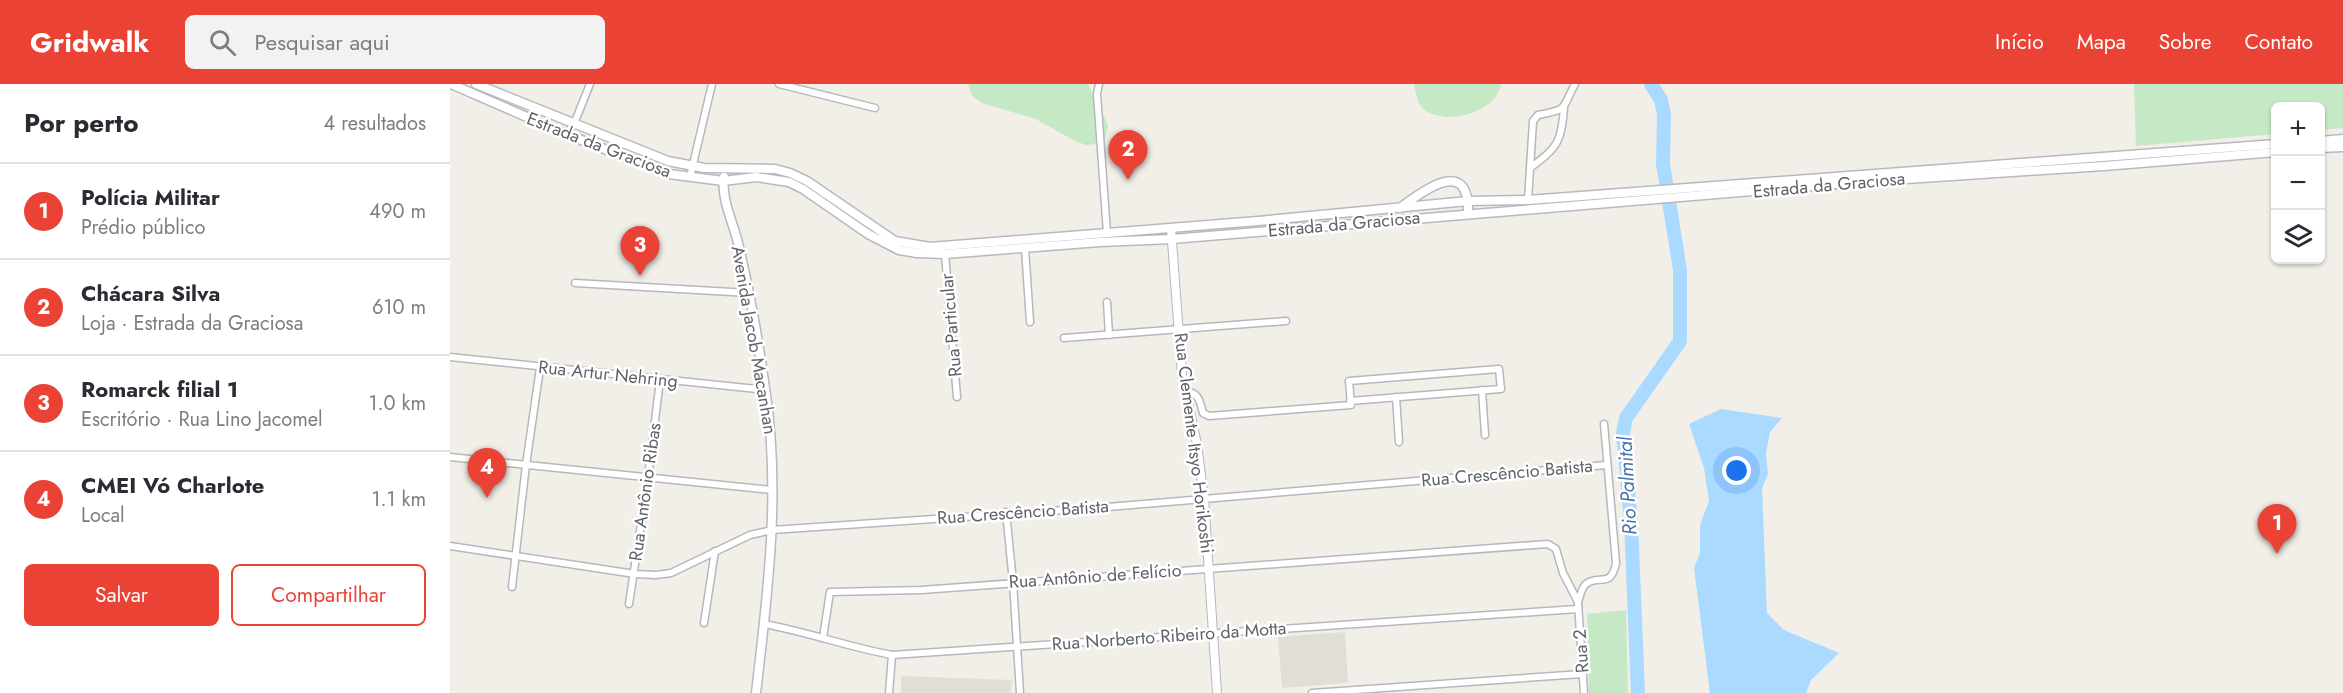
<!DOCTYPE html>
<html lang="pt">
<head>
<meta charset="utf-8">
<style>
	:root { --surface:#fff; --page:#f2f2f3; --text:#2b2b33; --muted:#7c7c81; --line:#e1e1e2; --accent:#ea4335 }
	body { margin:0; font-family:Jost,sans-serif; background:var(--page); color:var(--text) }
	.controls { position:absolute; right:18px; top:18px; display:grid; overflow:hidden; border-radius:9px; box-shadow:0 2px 4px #0004 }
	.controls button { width:54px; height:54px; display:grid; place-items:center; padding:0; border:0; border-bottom:2px solid var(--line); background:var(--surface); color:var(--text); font:30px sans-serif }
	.you { position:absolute; left:1287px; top:387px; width:21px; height:21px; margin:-15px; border:4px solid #fff; border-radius:50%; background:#1a73e8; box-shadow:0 0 0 9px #1a73e833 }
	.badge { display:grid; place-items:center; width:39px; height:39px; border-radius:50%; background:var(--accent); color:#fff; font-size:20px; font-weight:700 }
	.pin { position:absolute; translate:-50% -50px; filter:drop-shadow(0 2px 3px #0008) }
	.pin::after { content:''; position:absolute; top:32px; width:21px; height:18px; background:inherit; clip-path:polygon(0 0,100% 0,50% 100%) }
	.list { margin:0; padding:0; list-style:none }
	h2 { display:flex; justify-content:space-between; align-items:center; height:78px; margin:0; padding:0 24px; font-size:26px }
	h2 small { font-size:20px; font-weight:400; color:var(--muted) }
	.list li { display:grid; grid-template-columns:39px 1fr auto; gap:18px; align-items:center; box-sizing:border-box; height:96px; padding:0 24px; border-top:2px solid var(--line) }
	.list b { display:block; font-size:22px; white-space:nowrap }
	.list p { margin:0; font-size:20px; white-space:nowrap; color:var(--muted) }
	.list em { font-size:20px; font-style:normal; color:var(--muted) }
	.actions { display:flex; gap:12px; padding:18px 24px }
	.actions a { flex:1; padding:14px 0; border:2px solid var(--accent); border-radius:9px; text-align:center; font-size:21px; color:var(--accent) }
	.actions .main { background:var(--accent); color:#fff }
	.icon { flex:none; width:33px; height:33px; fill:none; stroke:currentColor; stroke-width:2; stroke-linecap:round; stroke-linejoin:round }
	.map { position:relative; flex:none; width:1893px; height:609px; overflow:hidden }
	header { display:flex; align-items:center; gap:36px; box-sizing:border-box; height:84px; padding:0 30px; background:var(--accent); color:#fff }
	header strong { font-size:28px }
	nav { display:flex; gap:33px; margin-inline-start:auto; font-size:21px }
	.search { width:420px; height:54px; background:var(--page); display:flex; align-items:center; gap:15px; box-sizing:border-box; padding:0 21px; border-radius:9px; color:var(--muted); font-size:22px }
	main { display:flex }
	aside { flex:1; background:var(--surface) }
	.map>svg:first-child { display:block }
	.education { fill:#e1ded6 }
	.green { fill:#c5e8c5 }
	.water { fill:#aadaff }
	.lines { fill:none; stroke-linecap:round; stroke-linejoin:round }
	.river { stroke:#aadaff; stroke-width:14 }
	.minor-casing { stroke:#b5b8bc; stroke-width:9 }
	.tertiary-casing { stroke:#b5b8bc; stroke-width:10 }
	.secondary-casing { stroke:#b6babf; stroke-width:11 }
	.minor { stroke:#fff; stroke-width:6 }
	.tertiary { stroke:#fff; stroke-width:8 }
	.secondary { stroke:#fff; stroke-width:8 }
	.labels { text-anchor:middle; stroke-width:5; stroke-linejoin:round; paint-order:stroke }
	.street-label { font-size:18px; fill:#5f6368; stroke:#fff }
	.water-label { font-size:20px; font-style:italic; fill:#4174aa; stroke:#fff }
</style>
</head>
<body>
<header>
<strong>Gridwalk</strong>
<div class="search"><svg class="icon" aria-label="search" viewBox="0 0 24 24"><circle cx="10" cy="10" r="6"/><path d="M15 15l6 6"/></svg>Pesquisar aqui</div>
<nav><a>Início</a><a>Mapa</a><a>Sobre</a><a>Contato</a></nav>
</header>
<main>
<aside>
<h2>Por perto<small>4 resultados</small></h2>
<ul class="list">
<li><span class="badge">1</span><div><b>Polícia Militar</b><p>Prédio público</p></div><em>490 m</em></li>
<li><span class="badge">2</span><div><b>Chácara Silva</b><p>Loja · Estrada da Graciosa</p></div><em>610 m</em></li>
<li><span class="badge">3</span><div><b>Romarck filial 1</b><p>Escritório · Rua Lino Jacomel</p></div><em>1.0 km</em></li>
<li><span class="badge">4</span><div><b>CMEI Vó Charlote</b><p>Local</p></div><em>1.1 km</em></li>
</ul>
<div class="actions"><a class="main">Salvar</a><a>Compartilhar</a></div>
</aside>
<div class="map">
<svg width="1893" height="609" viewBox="0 0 1893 609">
	<rect width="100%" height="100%" fill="#f1efe8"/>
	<g class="education">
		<polygon points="895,548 898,599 832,604 828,553"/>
		<polygon points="451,592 562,596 561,609 451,609"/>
	</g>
	<g class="green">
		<polygon points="518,0 638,0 658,41 655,55 645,60 636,61 625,57 586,35 532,19 522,12"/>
		<path d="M964,0H1051C1047,28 997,42 975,26C967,20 966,9 964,0Z"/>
		<polygon points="1684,0 1893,0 1893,44 1871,46 1870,22 1826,22 1825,50 1686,62"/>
		<polygon points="1176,526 1178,609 1139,609 1137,530"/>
	</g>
	<polygon class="water" points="1271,325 1332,334 1320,348 1316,369 1318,390 1312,404 1317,529 1334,546 1389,569 1361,596 1356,609 1260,609 1244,484 1250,469 1250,441 1259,417 1254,384 1239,340"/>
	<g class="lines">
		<polyline class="river" points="1188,609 1181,438 1173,349 1176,334 1230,257 1230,186 1213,80 1214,30 1211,16 1201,0"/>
		<defs>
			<g id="minor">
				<polyline points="329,0 425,24"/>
				<polyline points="649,0 647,10 657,149"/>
				<polyline points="116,50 124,40 140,0"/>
				<path d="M1080,84C1108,63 1111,59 1114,24"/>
				<polyline points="240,93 262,0"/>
				<path d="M1078,116L1083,37L1088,31C1119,25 1111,26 1125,0"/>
				<polyline points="575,164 580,238"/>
				<polyline points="495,170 507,313"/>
				<polyline points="125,199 299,209"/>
				<polyline points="657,218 659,251"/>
				<polyline points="614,254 836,237"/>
				<polyline points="0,273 316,306"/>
				<polyline points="1032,306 1035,351"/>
				<path d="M736,308C749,308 750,318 753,329L759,332L901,321L899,297L1049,285L1051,305L900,317"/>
				<polyline points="946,313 949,358"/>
				<polyline points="0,373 322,406"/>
				<polyline points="556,428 563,498 570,609"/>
				<polyline points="0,462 185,490 206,491 221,489 300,451 322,446 658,423 1156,381"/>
				<polyline points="62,503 76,381 90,284"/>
				<path d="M1128,518C1130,513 1131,504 1136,500C1149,490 1161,505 1166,479L1154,340"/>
				<polyline points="179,520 198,393 210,296"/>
				<polyline points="254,539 265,467"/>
				<path d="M314,540C358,548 398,563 442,571L1128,525"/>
				<polyline points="373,554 380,508 471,506 1098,460 1106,465 1113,489 1128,518 1134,609"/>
				<polyline points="439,609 442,571"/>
				<polyline points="862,609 1132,590"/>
			</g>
			<polyline id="tertiary" points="721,144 732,291 747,360 754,414 767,609"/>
			<g id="secondary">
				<polyline points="1,0 116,50 219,90 273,97 306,93 339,98 353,105 418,150 449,166 467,169 495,170 650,158 722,155 1411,98 1654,82 1826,68"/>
				<polyline points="26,0 218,77 254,84 325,85 340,89 357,97 445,157 480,163 808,137 1018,117 1078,116 1826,60"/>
				<polyline points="1870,57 1893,55"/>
				<polyline points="1870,64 1893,63"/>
				<path d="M274,93C271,114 282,136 287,155C299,204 308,254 315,304C331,405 318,508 306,609"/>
				<path d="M950,124C975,105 1020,72 1018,130"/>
			</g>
		</defs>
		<use href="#minor" class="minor-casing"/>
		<use href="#tertiary" class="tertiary-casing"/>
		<use href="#secondary" class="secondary-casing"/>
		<use href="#minor" class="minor"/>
		<use href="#tertiary" class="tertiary"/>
		<use href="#secondary" class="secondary"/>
	</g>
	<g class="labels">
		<g class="street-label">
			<text transform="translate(149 61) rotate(21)" y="6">Estrada da Graciosa</text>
			<text transform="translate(1379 101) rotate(-5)" y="6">Estrada da Graciosa</text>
			<text transform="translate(894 140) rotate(-5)" y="6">Estrada da Graciosa</text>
			<text transform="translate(501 241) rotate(-95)" y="6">Rua Particular</text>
			<text transform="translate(304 256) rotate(80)" y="6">Avenida Jacob Macanhan</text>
			<text transform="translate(158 290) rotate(6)" y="6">Rua Artur Nehring</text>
			<text transform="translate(744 359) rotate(83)" y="6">Rua Clemente Itsyo Horikoshi</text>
			<text transform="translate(1057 389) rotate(-5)" y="6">Rua Crescêncio Batista</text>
			<text transform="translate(195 408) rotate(-82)" y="6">Rua Antônio Ribas</text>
			<text transform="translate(573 428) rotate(-4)" y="6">Rua Crescêncio Batista</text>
			<text transform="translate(645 492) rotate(-4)" y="6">Rua Antônio de Felício</text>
			<text transform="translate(719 552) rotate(-4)" y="6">Rua Norberto Ribeiro da Motta</text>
			<text transform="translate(1131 567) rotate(-94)" y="6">Rua 2</text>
		</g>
		<g class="water-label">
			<text transform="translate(1177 402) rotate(-93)" y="7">Rio Palmital</text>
		</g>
	</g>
</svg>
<div class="controls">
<button>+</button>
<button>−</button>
<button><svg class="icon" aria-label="layers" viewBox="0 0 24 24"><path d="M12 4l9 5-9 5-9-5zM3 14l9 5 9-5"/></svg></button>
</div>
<div class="you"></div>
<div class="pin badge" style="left:1827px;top:470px">1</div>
<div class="pin badge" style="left:678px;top:96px">2</div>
<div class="pin badge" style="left:190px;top:192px">3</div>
<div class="pin badge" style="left:37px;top:414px">4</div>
</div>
</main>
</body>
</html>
